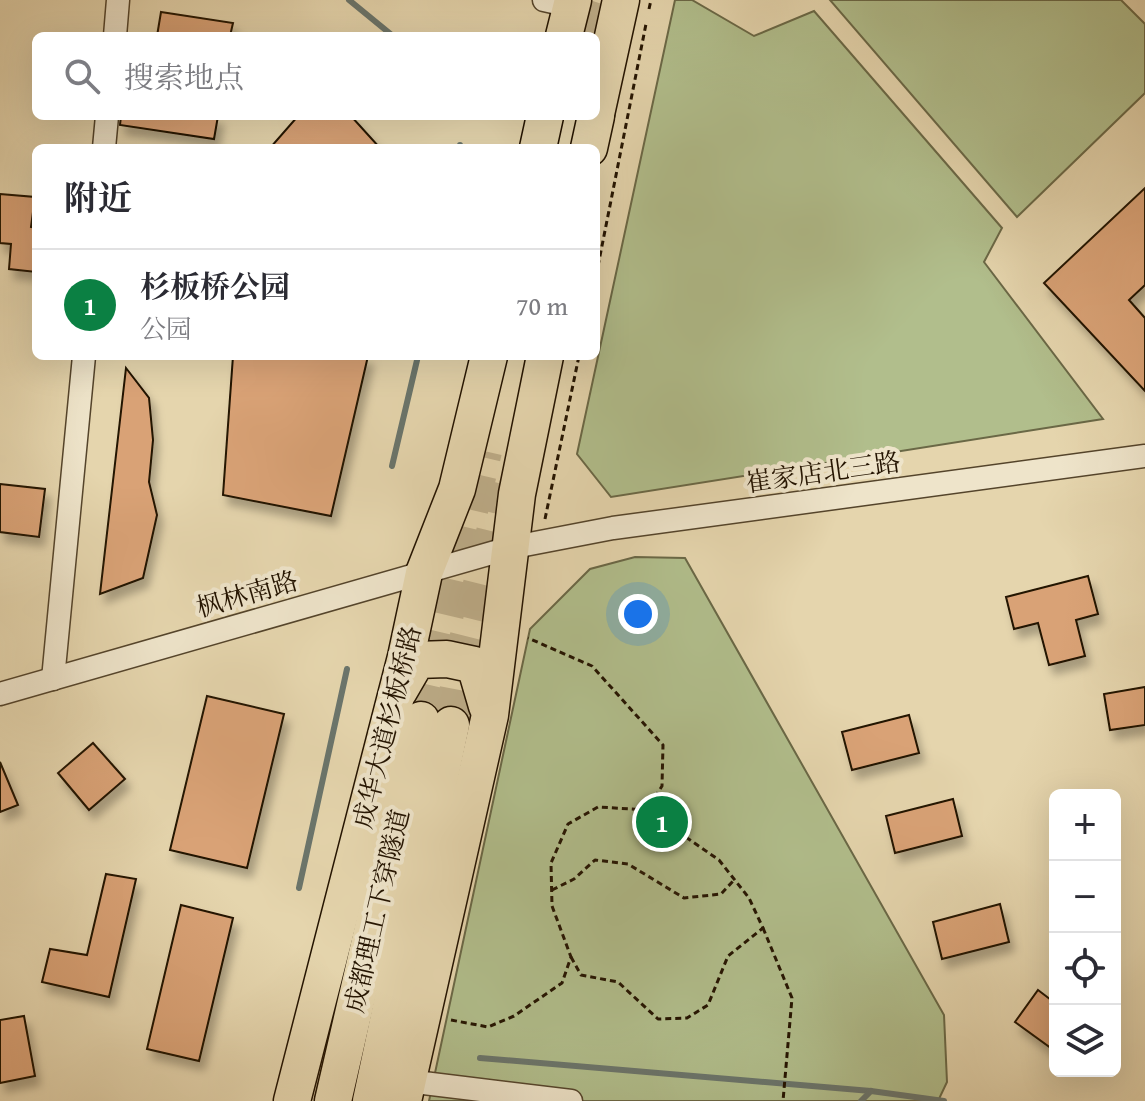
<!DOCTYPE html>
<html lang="zh">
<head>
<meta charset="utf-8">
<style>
	:root { --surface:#fff; --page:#f7f7f7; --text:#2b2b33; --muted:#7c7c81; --line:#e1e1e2; --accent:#0b8043 }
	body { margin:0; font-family:"Gentium Book Plus","Noto Serif SC",serif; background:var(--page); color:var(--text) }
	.controls { position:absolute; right:24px; bottom:24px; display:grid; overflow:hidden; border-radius:12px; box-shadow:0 8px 32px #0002 }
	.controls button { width:72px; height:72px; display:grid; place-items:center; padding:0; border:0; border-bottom:2px solid var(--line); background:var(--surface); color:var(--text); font:40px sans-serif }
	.you { position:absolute; left:638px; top:614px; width:28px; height:28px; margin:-20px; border:6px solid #fff; border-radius:50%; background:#1a73e8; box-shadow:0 0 0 12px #1a73e833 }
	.badge { display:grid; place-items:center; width:52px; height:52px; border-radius:50%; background:var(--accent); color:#fff; font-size:26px; font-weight:700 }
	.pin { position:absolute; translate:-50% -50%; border:4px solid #fff; box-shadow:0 2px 8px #0006 }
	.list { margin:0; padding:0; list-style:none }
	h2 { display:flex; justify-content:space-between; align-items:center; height:104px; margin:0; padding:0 32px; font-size:34px }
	h2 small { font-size:26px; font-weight:400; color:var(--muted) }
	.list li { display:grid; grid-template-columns:52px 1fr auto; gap:24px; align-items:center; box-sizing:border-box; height:112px; padding:0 32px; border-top:2px solid var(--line) }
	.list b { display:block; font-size:30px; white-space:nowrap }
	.list p { margin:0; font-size:26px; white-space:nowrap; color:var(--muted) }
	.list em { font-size:26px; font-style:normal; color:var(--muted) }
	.icon { flex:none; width:44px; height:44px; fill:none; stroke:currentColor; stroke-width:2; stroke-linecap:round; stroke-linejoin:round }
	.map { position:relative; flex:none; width:1145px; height:1101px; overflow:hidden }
	.search { position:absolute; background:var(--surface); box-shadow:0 8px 32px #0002; left:32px; top:32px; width:568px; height:88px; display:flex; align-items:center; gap:20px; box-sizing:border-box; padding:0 28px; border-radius:12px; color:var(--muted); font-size:30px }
	.panel { position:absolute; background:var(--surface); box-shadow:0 8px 32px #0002; left:32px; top:144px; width:568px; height:216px; border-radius:12px }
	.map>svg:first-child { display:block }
	.green { fill:#b1be8c; stroke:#6a6846; stroke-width:2 }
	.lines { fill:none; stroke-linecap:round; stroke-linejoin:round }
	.stream { stroke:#6a756c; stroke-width:6 }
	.building { fill:#d9a276; stroke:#231300; stroke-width:2; filter:url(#shadow) }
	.primary-tunnel { stroke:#beae8a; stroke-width:36; stroke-dasharray:36 18; stroke-linecap:butt }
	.minor-casing { stroke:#54442b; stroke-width:25 }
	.primary-casing { stroke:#231300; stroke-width:39 }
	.path { stroke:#231300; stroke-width:3; stroke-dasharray:6 4; stroke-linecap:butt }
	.minor { stroke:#eee4ca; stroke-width:22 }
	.primary { stroke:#e5d5ad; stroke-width:36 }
	.labels { text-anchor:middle; stroke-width:8; stroke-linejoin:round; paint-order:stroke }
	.street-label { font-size:26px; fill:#231300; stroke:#eee4ca }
</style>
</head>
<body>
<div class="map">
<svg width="1145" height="1101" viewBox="0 0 1145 1101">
	<defs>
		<filter id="shadow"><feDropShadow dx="5" dy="9" stdDeviation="4" flood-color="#0004"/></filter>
	</defs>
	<rect width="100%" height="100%" fill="#e5d5ad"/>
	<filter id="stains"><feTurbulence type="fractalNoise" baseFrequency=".0025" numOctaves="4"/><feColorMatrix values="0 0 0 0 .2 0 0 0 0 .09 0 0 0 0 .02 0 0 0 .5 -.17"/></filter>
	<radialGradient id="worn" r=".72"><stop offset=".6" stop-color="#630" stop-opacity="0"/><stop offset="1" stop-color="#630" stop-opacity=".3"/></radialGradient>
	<g class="green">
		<polygon points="675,0 692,0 754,36 814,11 1002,228 984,262 1103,419 611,497 577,454"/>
		<polygon points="830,0 1121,0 1145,24 1145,93 1017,217"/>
		<polygon points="635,557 685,558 944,1015 947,1082 938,1101 429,1101 530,629 590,569"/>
	</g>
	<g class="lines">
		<g class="stream">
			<polyline points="349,0 393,36"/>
			<polyline points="460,145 460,148"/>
			<polyline points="392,466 418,356"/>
			<polyline points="299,888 347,669"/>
			<polyline points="480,1058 871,1091 944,1101"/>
			<polyline points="861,1101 871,1091"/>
		</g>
	</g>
	<g class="building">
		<polygon points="161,12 233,23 230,36 157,36"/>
		<polygon points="121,116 218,116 214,139 120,125"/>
		<polygon points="298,116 351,116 380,148 270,148"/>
		<polygon points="1145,188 1145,285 1129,300 1145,318 1145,391 1044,283"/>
		<polygon points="0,194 35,197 31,227 36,228 36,272 9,269 11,244 0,243"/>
		<polygon points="233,356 368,356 331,516 223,495"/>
		<polygon points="126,368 149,398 153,440 149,482 157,515 143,578 100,594"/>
		<polygon points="0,484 45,489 39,537 0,532"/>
		<polygon points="1088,576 1098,614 1076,620 1085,656 1049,665 1038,623 1014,629 1006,597"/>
		<polygon points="1145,687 1145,725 1110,730 1104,694"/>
		<polygon points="207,696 284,714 247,868 170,850"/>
		<polygon points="909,715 919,753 852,770 842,732"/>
		<polygon points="93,743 125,779 89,810 58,773"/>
		<polygon points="0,762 18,805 0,812"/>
		<polygon points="953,799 962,836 895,853 886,816"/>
		<polygon points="106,874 136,879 109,997 42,982 50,949 87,955"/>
		<polygon points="1000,904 1009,942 942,959 933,922"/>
		<polygon points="181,905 233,918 199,1061 147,1049"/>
		<polygon points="1038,990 1055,1003 1055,1051 1015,1022"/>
		<polygon points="24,1016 35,1076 0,1083 0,1020"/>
	</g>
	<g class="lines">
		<g class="primary-tunnel">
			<polyline points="584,36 596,0"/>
			<polyline points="421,720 484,451"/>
			<polyline points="451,725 467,640 506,485"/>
		</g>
		<defs>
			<g id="minor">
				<polyline points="544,0 571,6"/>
				<polyline points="115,36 118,0"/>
				<polyline points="104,148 107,116"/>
				<polyline points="53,679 84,356"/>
				<polyline points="0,694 509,548 613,528 1145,456"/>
				<polyline points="407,1081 571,1101"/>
			</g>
			<g id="primary">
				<polyline points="564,36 573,0"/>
				<polyline points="596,114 621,0"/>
				<polyline points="538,148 545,116"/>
				<polyline points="589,148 596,116"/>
				<polyline points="399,691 417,660 447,659 475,665 487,706"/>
				<polyline points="292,1101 406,657 424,573 457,489 489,356"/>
				<polyline points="333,1101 421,720"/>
				<polyline points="371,1101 451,725"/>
				<polyline points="403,1101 490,715 517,494 545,356"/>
			</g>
		</defs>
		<use href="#minor" class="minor-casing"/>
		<use href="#primary" class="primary-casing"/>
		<g class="path">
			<polyline points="649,9 651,0"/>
			<polyline points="596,276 646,24"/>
			<polyline points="545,519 579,356"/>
			<polyline points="552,890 574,879 595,860 628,864 684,898 721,894 734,880"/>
			<polyline points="763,928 792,998 783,1101"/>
			<polyline points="571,957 581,975 618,982 658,1019 687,1018 708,1005 728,956 763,928 749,898 719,860 648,811"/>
			<polyline points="451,1020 488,1027 514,1016 562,983 571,957 552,906 551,863 568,824 598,807 647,810 662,786 663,745 592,666 528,638"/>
		</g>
		<use href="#minor" class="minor"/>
		<use href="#primary" class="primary"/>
	</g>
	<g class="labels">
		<g class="street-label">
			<text transform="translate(823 472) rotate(-8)" y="9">崔家店北三路</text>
			<text transform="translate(247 594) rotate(-16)" y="9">枫林南路</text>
			<text transform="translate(387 727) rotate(-76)" y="9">成华大道杉板桥路</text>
			<text transform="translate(377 911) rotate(-77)" y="9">成都理工下穿隧道</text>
		</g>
	</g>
	<rect width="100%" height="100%" filter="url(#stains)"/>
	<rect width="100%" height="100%" fill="url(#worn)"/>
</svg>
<div class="controls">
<button>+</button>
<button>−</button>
<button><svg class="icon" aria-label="locate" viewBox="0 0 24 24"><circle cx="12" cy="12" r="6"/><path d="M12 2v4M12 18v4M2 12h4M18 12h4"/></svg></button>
<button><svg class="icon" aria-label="layers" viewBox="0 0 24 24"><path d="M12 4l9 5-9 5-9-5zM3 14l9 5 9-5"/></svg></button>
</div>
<div class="you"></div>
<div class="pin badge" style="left:662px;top:822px">1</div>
<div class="search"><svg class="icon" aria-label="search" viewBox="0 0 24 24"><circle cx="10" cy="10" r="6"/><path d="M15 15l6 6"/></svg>搜索地点</div>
<section class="panel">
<h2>附近<small></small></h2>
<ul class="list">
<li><span class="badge">1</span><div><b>杉板桥公园</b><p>公园</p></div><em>70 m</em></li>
</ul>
</section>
</div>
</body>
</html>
